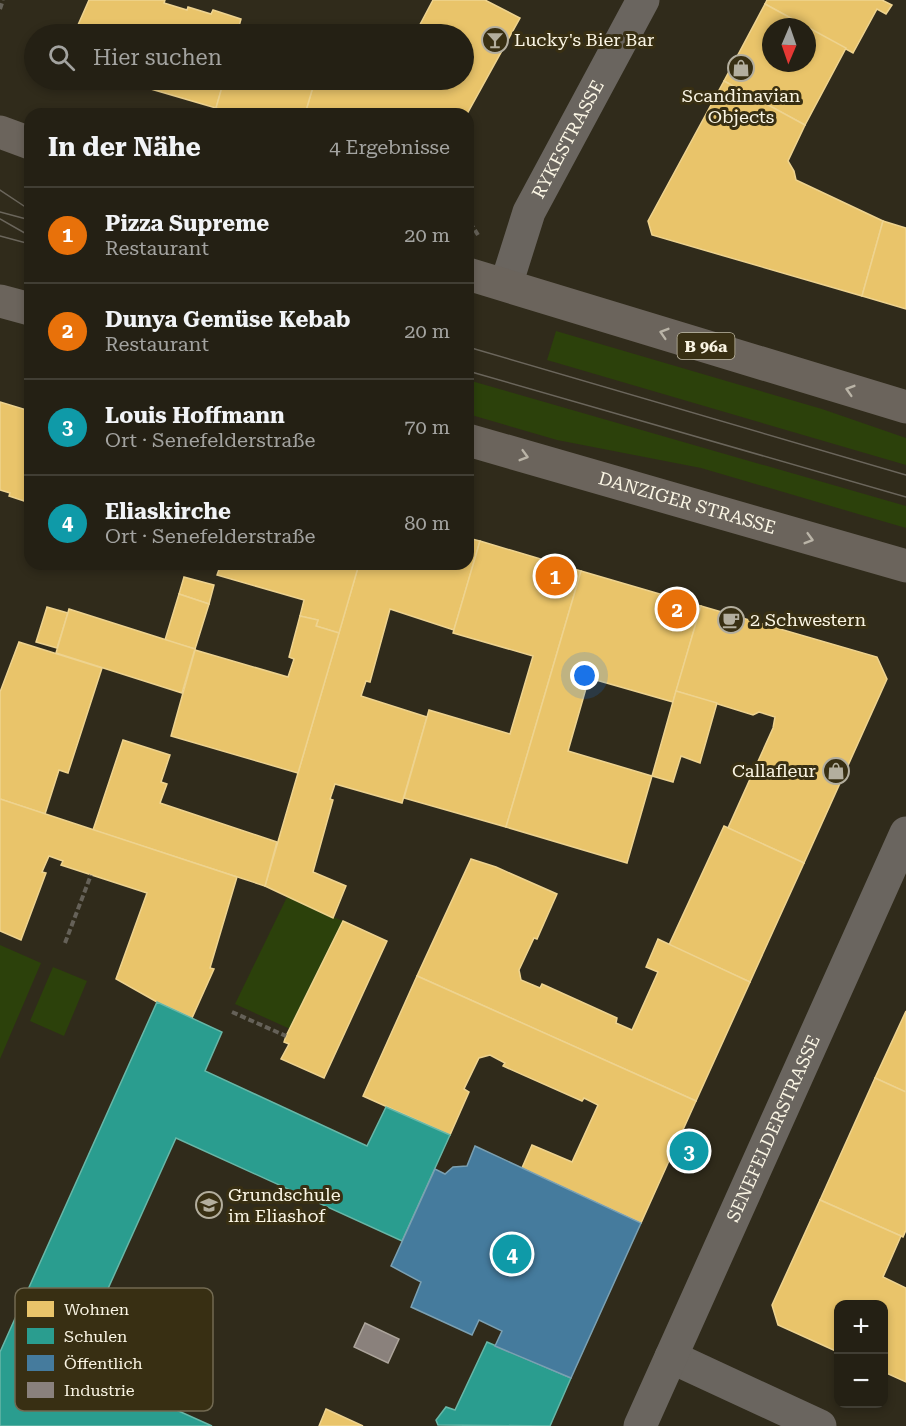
<!DOCTYPE html>
<html lang="de">
<head>
<meta charset="utf-8">
<style>
	:root { --surface:#242014; --page:#2c281d; --text:#f1f3f6; --muted:#a3a3a0; --line:#413e34; --accent:#1a73e8 }
	body { margin:0; font-family:"Roboto Serif",serif; background:var(--page); color:var(--text) }
	.controls { position:absolute; right:18px; bottom:18px; display:grid; overflow:hidden; border-radius:12px; box-shadow:0 3px 9px #0003 }
	.controls button { width:54px; height:54px; display:grid; place-items:center; padding:0; border:0; border-bottom:2px solid var(--line); background:var(--surface); color:var(--text); font:30px sans-serif }
	.compass { position:absolute; left:762px; top:18px; width:54px; height:54px; border-radius:50%; background:var(--surface); box-shadow:0 3px 9px #0003; rotate:182deg }
	.you { position:absolute; left:585px; top:676px; width:21px; height:21px; margin:-15px; border:4px solid #fff; border-radius:50%; background:#1a73e8; box-shadow:0 0 0 9px #1a73e833 }
	.badge { display:grid; place-items:center; width:39px; height:39px; border-radius:50%; background:var(--accent); color:#fff; font-size:20px; font-weight:700 }
	.pin { position:absolute; translate:-50% -50%; border:3px solid #fff; box-shadow:0 2px 6px #0006 }
	.list { margin:0; padding:0; list-style:none }
	h2 { display:flex; justify-content:space-between; align-items:center; height:78px; margin:0; padding:0 24px; font-size:26px }
	h2 small { font-size:20px; font-weight:400; color:var(--muted) }
	.list li { display:grid; grid-template-columns:39px 1fr auto; gap:18px; align-items:center; box-sizing:border-box; height:96px; padding:0 24px; border-top:2px solid var(--line) }
	.list b { display:block; font-size:22px; white-space:nowrap }
	.list p { margin:0; font-size:20px; white-space:nowrap; color:var(--muted) }
	.list em { font-size:20px; font-style:normal; color:var(--muted) }
	.icon { flex:none; width:33px; height:33px; fill:none; stroke:currentColor; stroke-width:2; stroke-linecap:round; stroke-linejoin:round }
	.map { position:relative; flex:none; width:906px; height:1426px; overflow:hidden }
	.search { position:absolute; background:var(--surface); box-shadow:0 3px 9px #0003; left:24px; top:24px; width:450px; height:66px; display:flex; align-items:center; gap:15px; box-sizing:border-box; padding:0 21px; border-radius:33px; color:var(--muted); font-size:22px }
	.panel { position:absolute; background:var(--surface); box-shadow:0 3px 9px #0003; left:24px; top:108px; width:450px; height:462px; border-radius:18px }
	.map>svg:first-child { display:block }
	.green { fill:#2c410b }
	.homes { fill:#e9c46a; stroke:#eed38f; stroke-width:1.5; fill-rule:evenodd }
	.schools { fill:#2a9d8f; stroke:#68b7a8; stroke-width:1.5 }
	.public { fill:#457b9d; stroke:#7ba0b2; stroke-width:1.5 }
	.industry { fill:#8a817c; stroke:#aca49b; stroke-width:1.5 }
	.lines { fill:none; stroke-linecap:round; stroke-linejoin:round }
	.path { stroke:#656158; stroke-width:4; stroke-dasharray:6 3; stroke-linecap:butt }
	.minor { stroke:#6a655f; stroke-width:33 }
	.major { stroke:#6b645c; stroke-width:33 }
	.tram { stroke:#6b665c; stroke-width:1.5 }
	.oneway { stroke:#bab4a7 }
	.labels { text-anchor:middle; stroke-width:6; stroke-linejoin:round; paint-order:stroke }
	.shield { fill:#382f13; stroke:#c0baa5; stroke-width:1.5 }
	.shield-label { font-size:16px; font-weight:bold; fill:#faf5e4 }
	.poi-label { font-size:18px; fill:#faf5e4; stroke:#382f13; text-anchor:start }
	.street-label { font-size:18px; fill:#faf5e4; stroke:#382f13 }
	.key { fill:#382f13; stroke:#726a52; stroke-width:1.5 }
	.key-label { font-size:16px; fill:#faf5e4 }
</style>
</head>
<body>
<div class="map">
<svg width="906" height="1426" viewBox="0 0 906 1426">
	<rect width="100%" height="100%" fill="#302b1b"/>
	<g class="green">
		<polygon points="556,331 822,409 906,438 906,465 547,360"/>
		<polygon points="468,380 906,506 906,528 701,468 557,440 468,414"/>
		<polygon points="287,897 343,921 290,1029 235,1004"/>
		<polygon points="0,945 41,963 0,1059"/>
		<polygon points="53,967 87,981 64,1036 30,1021"/>
	</g>
	<g class="homes">
		<polygon points="89,0 165,0 164,3 187,10 188,7 211,14 213,10 241,19 237,34 74,34"/>
		<polygon points="433,0 485,0 520,18 467,114 305,114 315,80 464,80 464,34 415,34"/>
		<polygon points="767,0 882,0 892,5 886,14 877,9 853,53 765,4"/>
		<path d="M765,4L846,48L805,125L724,81ZM771,27H807V63H771Z"/>
		<polygon points="240,27 267,34 237,34"/>
		<polygon points="120,80 224,80 216,108"/>
		<polygon points="224,80 315,80 305,114 237,114 216,108"/>
		<polygon points="724,81 805,125 788,161 794,171 796,180 883,221 862,296 652,235 648,221"/>
		<polygon points="883,221 906,228 906,309 862,296"/>
		<polygon points="0,402 30,411 30,503 9,496 10,493 0,490"/>
		<polygon points="468,538 480,541 454,630 390,609 370,682 366,681 361,696 427,717 402,803 335,784 330,799 333,800 313,872 346,886 333,918 265,886 359,564 468,564"/>
		<polygon points="480,541 581,571 506,827 404,798 429,710 510,734 533,656 453,633"/>
		<polygon points="221,564 359,564 339,633 316,626 318,620 300,616 304,600 217,575"/>
		<polygon points="581,571 701,606 673,702 589,678 568,751 652,776 627,863 506,827"/>
		<polygon points="184,577 214,585 209,604 179,594"/>
		<polygon points="179,594 209,604 195,649 165,640"/>
		<polygon points="701,606 877,657 887,679 804,863 728,828 773,728 775,717 759,712 753,715 676,691"/>
		<polygon points="47,607 68,613 57,648 36,642"/>
		<polygon points="69,609 195,649 182,693 56,653"/>
		<polygon points="300,616 318,620 316,626 339,633 298,773 171,736 195,650 288,677 294,659 289,657"/>
		<polygon points="19,642 102,668 68,773 59,770 45,814 0,799 0,692"/>
		<polygon points="676,691 717,703 700,763 681,756 673,782 652,776"/>
		<polygon points="123,740 170,755 161,782 167,784 160,803 277,842 265,886 93,830"/>
		<polygon points="0,799 237,877 210,968 214,969 192,1018 157,1002 116,979 147,893 61,865 63,861 49,856 42,872 46,873 21,940 0,931"/>
		<polygon points="724,826 804,863 750,982 669,945"/>
		<polygon points="471,859 496,867 557,894 537,939 534,938 519,970 521,980 540,988 542,984 617,1018 616,1023 632,1030 658,972 646,967 658,939 750,982 696,1101 417,976"/>
		<polygon points="343,921 387,941 324,1078 281,1059 289,1044 284,1042 286,1036"/>
		<polygon points="417,976 696,1101 641,1223 522,1168 532,1145 572,1162 598,1105 584,1098 582,1101 503,1066 505,1063 490,1055 479,1058 464,1089 469,1092 450,1135 363,1096"/>
		<polygon points="906,1011 906,1092 875,1078"/>
		<polygon points="875,1078 906,1092 906,1230 903,1237 820,1200"/>
		<polygon points="820,1200 901,1236 883,1277 906,1288 906,1382 884,1372 884,1304 838,1304 838,1352 778,1325 772,1305"/>
		<polygon points="326,1409 363,1426 319,1426"/>
	</g>
	<g class="schools">
		<polygon points="157,1002 222,1032 205,1071 367,1146 386,1107 450,1135 402,1241 176,1138 74,1364 212,1426 0,1426 0,1352"/>
		<polygon points="487,1342 571,1378 550,1426 438,1425 436,1420 446,1407 455,1410"/>
	</g>
	<polygon class="public" points="475,1146 641,1223 571,1378 495,1346 502,1331 479,1320 472,1335 411,1307 421,1282 391,1266 435,1169 445,1174 453,1167 467,1166"/>
	<polygon class="industry" points="365,1323 399,1339 388,1363 354,1347"/>
	<g class="lines">
		<g class="path">
			<polyline points="0,9 3,0"/>
			<polyline points="58,111 68,114"/>
			<polyline points="29,197 30,196"/>
			<polyline points="468,225 473,227 478,235"/>
			<polyline points="65,943 91,875"/>
			<polyline points="232,1012 286,1036"/>
		</g>
		<g class="minor">
			<path id="s1" d="M506,285L529,212L643,0"/>
			<polyline points="671,1357 820,1426"/>
			<path id="s2" d="M640,1426L906,833"/>
		</g>
		<g class="major">
			<polyline points="0,132 30,143"/>
			<polyline points="468,274 906,407"/>
			<polyline points="0,301 30,309"/>
			<path id="s3" d="M468,440L906,566"/>
		</g>
		<g class="tram">
			<polyline points="0,190 30,210"/>
			<polyline points="0,212 30,220"/>
			<polyline points="0,219 30,236"/>
			<polyline points="0,236 30,244"/>
			<polyline points="468,347 906,475"/>
			<polyline points="468,371 906,497"/>
		</g>
	</g>
	<defs><path id="oneway-chevron" d="M-2-3.5L2.5 0L-2 3.5" fill="none" stroke-width="1.6" stroke-linecap="round" stroke-linejoin="round" transform="scale(1.5)"/></defs>
	<g class="oneway">
		<use href="#oneway-chevron" transform="translate(664 333) rotate(-163)"/>
		<use href="#oneway-chevron" transform="translate(850 390) rotate(-163)"/>
		<use href="#oneway-chevron" transform="translate(524 456) rotate(16)"/>
		<use href="#oneway-chevron" transform="translate(809 539) rotate(16)"/>
	</g>
	<defs>
		<symbol id="bar-ring" viewBox="-11 -11 22 22"><circle r="9.5" fill="#382f13" stroke="#b3ae9e" stroke-width="1.5"/><path d="M-6-5H6L.8 .8V4.5H3.5V6h-7V4.5H-.8V.8Z" fill="#b3ae9e"/></symbol>
		<symbol id="shop-ring" viewBox="-11 -11 22 22"><circle r="9.5" fill="#382f13" stroke="#b3ae9e" stroke-width="1.5"/><path d="M-5-2.5h2.3a2.7 3.5 0 0 1 5.4 0H5L5.5 6h-11ZM-1.5-2.5h3a1.5 2.3 0 0 0-3 0Z" fill="#b3ae9e"/></symbol>
		<symbol id="cafe-ring" viewBox="-11 -11 22 22"><circle r="9.5" fill="#382f13" stroke="#b3ae9e" stroke-width="1.5"/><path d="M-5.5-4.5H6V0H3Q3 3.5 0 3.5H-2.5Q-5.5 3.5-5.5 0ZM3-3.2v2h1.7v-2ZM-6 4.5H4V6H-6Z" fill="#b3ae9e"/></symbol>
		<symbol id="school-ring" viewBox="-11 -11 22 22"><circle r="9.5" fill="#382f13" stroke="#b3ae9e" stroke-width="1.5"/><path d="M0-5L7-2L0 1L-7-2ZM-4 1L0 2.5L4 1V4Q0 6-4 4Z" fill="#b3ae9e"/></symbol>
	</defs>
	<g fill-rule="evenodd">
		<use href="#bar-ring" x="480" y="25" width="30" height="30"/>
		<use href="#shop-ring" x="726" y="53" width="30" height="30"/>
		<use href="#cafe-ring" x="716" y="605" width="30" height="30"/>
		<use href="#shop-ring" x="821" y="756" width="30" height="30"/>
		<use href="#school-ring" x="194" y="1190" width="30" height="30"/>
	</g>
	<g class="labels">
		<rect class="shield" x="677.5" y="333" width="57" height="26" rx="4.5"/>
		<g class="shield-label">
			<text x="706" y="352">B 96a</text>
		</g>
		<g class="poi-label">
			<text x="514" y="46">Lucky's Bier Bar</text>
			<text x="741" y="102" text-anchor="middle">Scandinavian<tspan x="741" dy="21">Objects</tspan></text>
			<text x="750" y="626">2 Schwestern</text>
			<text x="816" y="777" text-anchor="end">Callafleur</text>
			<text x="228" y="1201">Grundschule<tspan x="228" dy="21">im Eliashof</tspan></text>
		</g>
		<g class="street-label">
			<text dy="6" stroke="none"><textPath href="#s1" startOffset="159">RYKESTRASSE</textPath></text>
			<text dy="6" stroke="none"><textPath href="#s3" startOffset="228">DANZIGER STRASSE</textPath></text>
			<text dy="6" stroke="none"><textPath href="#s2" startOffset="326">SENEFELDERSTRASSE</textPath></text>
		</g>
	</g>
	<rect x="15" y="1288" width="198" height="123" rx="9" class="key"/>
	<rect x="27" y="1301" width="27" height="16" fill="#e9c46a"/>
	<rect x="27" y="1328" width="27" height="16" fill="#2a9d8f"/>
	<rect x="27" y="1355" width="27" height="16" fill="#457b9d"/>
	<rect x="27" y="1382" width="27" height="16" fill="#8a817c"/>
	<g class="key-label">
		<text x="64" y="1315">Wohnen</text>
		<text x="64" y="1342">Schulen</text>
		<text x="64" y="1369">Öffentlich</text>
		<text x="64" y="1396">Industrie</text>
	</g>
</svg>
<div class="controls">
<button>+</button>
<button>−</button>
</div>
<svg class="compass" viewBox="-18 -18 36 36"><path d="M0-13l5 13h-10z" fill="#e53935"/><path d="M0 13l5-13h-10z" fill="#a3a3a0"/></svg>
<div class="you"></div>
<div class="pin badge" style="left:555px;top:576px;background:#e8710a">1</div>
<div class="pin badge" style="left:677px;top:609px;background:#e8710a">2</div>
<div class="pin badge" style="left:689px;top:1151px;background:#0f9aa8">3</div>
<div class="pin badge" style="left:512px;top:1254px;background:#0f9aa8">4</div>
<div class="search"><svg class="icon" aria-label="search" viewBox="0 0 24 24"><circle cx="10" cy="10" r="6"/><path d="M15 15l6 6"/></svg>Hier suchen</div>
<section class="panel">
<h2>In der Nähe<small>4 Ergebnisse</small></h2>
<ul class="list">
<li><span class="badge" style="background:#e8710a">1</span><div><b>Pizza Supreme</b><p>Restaurant</p></div><em>20 m</em></li>
<li><span class="badge" style="background:#e8710a">2</span><div><b>Dunya Gemüse Kebab</b><p>Restaurant</p></div><em>20 m</em></li>
<li><span class="badge" style="background:#0f9aa8">3</span><div><b>Louis Hoffmann</b><p>Ort · Senefelderstraße</p></div><em>70 m</em></li>
<li><span class="badge" style="background:#0f9aa8">4</span><div><b>Eliaskirche</b><p>Ort · Senefelderstraße</p></div><em>80 m</em></li>
</ul>
</section>
</div>
</body>
</html>
